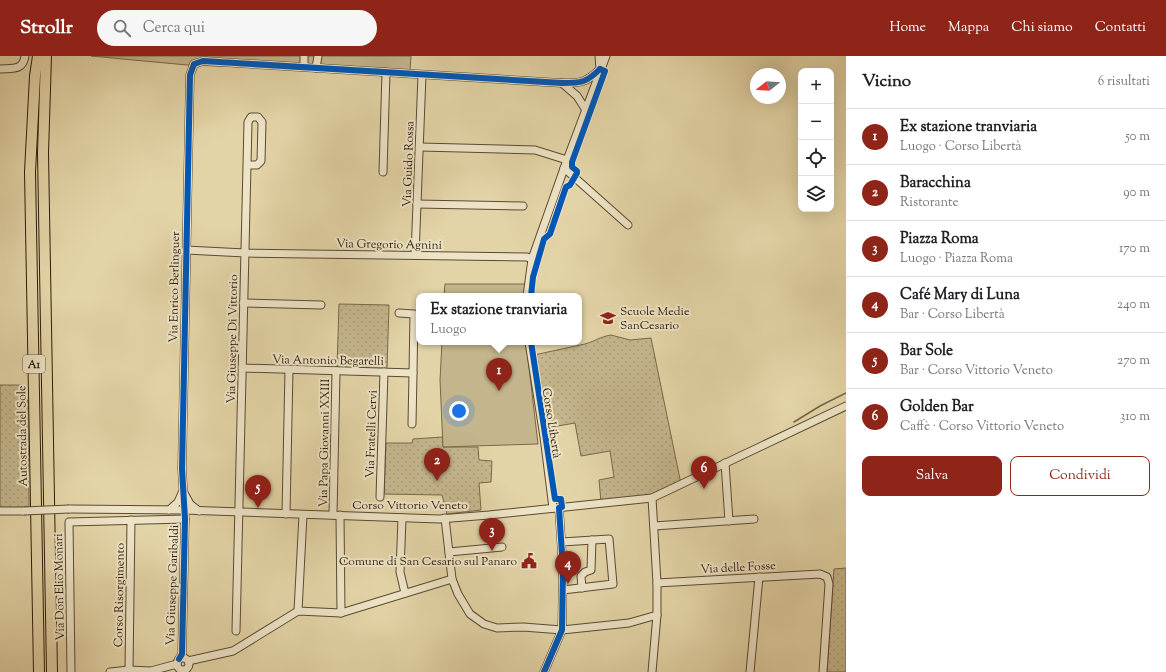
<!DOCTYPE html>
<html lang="it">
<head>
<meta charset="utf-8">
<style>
	:root { --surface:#fff; --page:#f6f6f6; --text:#202124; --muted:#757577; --line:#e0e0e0; --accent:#8f2418 }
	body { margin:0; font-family:"Sorts Mill Goudy",serif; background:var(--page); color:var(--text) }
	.controls { position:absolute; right:12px; top:12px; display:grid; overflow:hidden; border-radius:8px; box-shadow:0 4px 16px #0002 }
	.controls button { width:36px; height:36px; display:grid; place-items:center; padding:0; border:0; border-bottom:1px solid var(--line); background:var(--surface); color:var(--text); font:20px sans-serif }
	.compass { position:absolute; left:750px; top:12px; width:36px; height:36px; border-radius:50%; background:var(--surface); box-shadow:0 4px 16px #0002; rotate:253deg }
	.you { position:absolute; left:459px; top:355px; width:14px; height:14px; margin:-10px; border:3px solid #fff; border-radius:50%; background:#1a73e8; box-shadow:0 0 0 6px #1a73e833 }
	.badge { display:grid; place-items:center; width:26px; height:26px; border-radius:50%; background:var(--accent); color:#fff; font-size:13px; font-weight:700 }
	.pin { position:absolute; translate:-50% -33px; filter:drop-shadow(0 1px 2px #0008) }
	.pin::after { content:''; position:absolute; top:21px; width:14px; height:12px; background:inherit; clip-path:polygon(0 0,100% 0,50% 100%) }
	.popup { position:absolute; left:416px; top:237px; width:166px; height:52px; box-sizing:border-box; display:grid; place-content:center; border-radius:8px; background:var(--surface); filter:drop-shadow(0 1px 3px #0005); font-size:13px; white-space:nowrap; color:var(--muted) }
	.popup b { font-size:15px; color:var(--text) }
	.popup::after { content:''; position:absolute; left:50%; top:100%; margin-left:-8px; border:8px solid transparent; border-top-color:var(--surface) }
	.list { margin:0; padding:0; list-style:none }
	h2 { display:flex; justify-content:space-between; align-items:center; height:52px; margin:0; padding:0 16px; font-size:17px }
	h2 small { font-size:13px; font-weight:400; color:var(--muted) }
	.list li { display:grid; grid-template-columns:26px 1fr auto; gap:12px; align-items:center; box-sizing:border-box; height:56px; padding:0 16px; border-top:1px solid var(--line) }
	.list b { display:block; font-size:15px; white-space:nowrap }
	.list p { margin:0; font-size:13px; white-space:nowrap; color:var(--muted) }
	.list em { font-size:13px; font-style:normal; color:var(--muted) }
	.actions { display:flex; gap:8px; padding:12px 16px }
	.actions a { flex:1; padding:9px 0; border:1px solid var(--accent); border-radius:8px; text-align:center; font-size:14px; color:var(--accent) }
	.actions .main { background:var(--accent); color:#fff }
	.icon { flex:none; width:22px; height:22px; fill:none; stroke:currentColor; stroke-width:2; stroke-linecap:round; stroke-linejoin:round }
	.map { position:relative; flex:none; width:846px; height:616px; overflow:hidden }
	header { display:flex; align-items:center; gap:24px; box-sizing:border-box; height:56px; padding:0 20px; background:var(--accent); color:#fff }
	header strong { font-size:19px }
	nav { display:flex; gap:22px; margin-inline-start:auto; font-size:14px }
	.search { width:280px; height:36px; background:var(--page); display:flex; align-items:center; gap:10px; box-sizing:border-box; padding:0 14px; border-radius:22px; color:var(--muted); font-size:15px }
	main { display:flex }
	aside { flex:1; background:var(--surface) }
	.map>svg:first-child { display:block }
	.green { fill:url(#green-dots); stroke:#78684a }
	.pitch { fill:#c4b58c; stroke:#78684a }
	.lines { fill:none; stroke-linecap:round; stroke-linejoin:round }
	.stream { stroke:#756547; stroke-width:1.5 }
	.minor-casing { stroke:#5a4a30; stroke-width:9 }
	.highway-casing { stroke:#2c1c09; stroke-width:12 }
	.minor { stroke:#ede3c6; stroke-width:7 }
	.highway { stroke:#e3d4a7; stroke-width:10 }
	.minor-bridge-casing { stroke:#5a4a30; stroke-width:9; stroke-linecap:butt }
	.minor-bridge { stroke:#ede3c6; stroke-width:7 }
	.cycleway-casing { stroke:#ede3c6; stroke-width:8 }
	.cycleway { stroke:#0057b8; stroke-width:6 }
	.labels { text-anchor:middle; stroke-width:4; stroke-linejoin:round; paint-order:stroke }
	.shield { fill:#ede3c6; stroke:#665842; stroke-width:1 }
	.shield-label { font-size:11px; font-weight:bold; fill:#2c1c09 }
	.street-label { font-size:12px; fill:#2c1c09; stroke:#ede3c6 }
	.poi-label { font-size:12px; fill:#2c1c09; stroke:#ede3c6; text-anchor:start }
</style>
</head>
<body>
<header>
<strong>Strollr</strong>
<div class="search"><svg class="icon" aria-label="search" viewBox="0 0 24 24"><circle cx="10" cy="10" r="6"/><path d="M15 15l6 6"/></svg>Cerca qui</div>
<nav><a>Home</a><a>Mappa</a><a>Chi siamo</a><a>Contatti</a></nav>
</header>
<main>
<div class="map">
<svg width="846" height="616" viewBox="0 0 846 616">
	<defs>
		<pattern id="green-dots" width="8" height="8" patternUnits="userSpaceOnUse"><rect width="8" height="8" fill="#c4b58c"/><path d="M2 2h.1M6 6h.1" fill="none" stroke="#a99b77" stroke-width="1.8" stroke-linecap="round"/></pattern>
	</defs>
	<rect width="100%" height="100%" fill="#e3d4a7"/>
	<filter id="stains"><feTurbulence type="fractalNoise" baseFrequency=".005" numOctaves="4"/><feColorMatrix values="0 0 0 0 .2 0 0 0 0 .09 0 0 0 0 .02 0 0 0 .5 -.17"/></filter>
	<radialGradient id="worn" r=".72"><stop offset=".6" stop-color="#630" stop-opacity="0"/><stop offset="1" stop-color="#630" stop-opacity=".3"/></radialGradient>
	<g class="green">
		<polygon points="339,248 389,249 387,313 337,312"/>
		<path d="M611,279L630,284L651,282L681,428L646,441L601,446L599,424L614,421L610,395L581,400L575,367L546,372L534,299L585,288C596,285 599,281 611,279Z"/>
		<polygon points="0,329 23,329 24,336 28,346 29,451 0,452"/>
		<polygon points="443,381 443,391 478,391 479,404 492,405 491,426 479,427 481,454 447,458 442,439 384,438 386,387 412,387 413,383"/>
		<polygon points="846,512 846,616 827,616 834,513"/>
	</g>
	<g class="pitch">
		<polygon points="91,0 411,0 410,14 347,14 187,9"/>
		<polygon points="445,228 528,228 527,240 444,240"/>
		<polygon points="442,286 526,286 538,388 443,391 440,324"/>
	</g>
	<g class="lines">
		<polyline class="stream" points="794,366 820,350 846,337"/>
		<defs>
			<g id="minor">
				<polyline points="304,0 304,11"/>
				<polyline points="599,0 600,13"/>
				<polyline points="316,12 318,0"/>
				<path d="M0,13C12,12 23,15 25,0"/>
				<polyline points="562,27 577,40 586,54"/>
				<polyline points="420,91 535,94 567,104"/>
				<polyline points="564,112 628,169"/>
				<polyline points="383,116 386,16"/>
				<polyline points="417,148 523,150"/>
				<polyline points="186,194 245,197 527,201 532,203"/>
				<polyline points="415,199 422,19"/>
				<polyline points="527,240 532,203 567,104 606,0"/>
				<polyline points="243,247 321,249"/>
				<polyline points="529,286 544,381 553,452"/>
				<polyline points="242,312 413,317 414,258 399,257"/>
				<polyline points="412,368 413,317"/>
				<polyline points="725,407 729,465"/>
				<polyline points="184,437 190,448 199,455"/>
				<polyline points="380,441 384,316"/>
				<polyline points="69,453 184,454 439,463 489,459 652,442 846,350"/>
				<polyline points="169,454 178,446 182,437"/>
				<polyline points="0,455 24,455"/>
				<polyline points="286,458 289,314"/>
				<polyline points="333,459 336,315"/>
				<polyline points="340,459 341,557"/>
				<polyline points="402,462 400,516 405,537"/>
				<polyline points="445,462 452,523 458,538 470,558 484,568 497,572 523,571 562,574 629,567 657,559 657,527 652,442"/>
				<polyline points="654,470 754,463"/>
				<polyline points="562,486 609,483 613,528 563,534"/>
				<polyline points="449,496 502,491"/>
				<polyline points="657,527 820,518 827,521 829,528 823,616"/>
				<polyline points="582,532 581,520 585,516 591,514 592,484"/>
				<polyline points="298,555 303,459"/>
				<polyline points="236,575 247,109 257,109 261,105 262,66 258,61 251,61 248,66 247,109"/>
				<circle cx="183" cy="608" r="6"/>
				<path d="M179,603L182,598L185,463L182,413L190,19L194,8L203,5L562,27C581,27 586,27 600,13"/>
				<polyline points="188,605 233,595 298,555 341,557 452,523"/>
				<polyline points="129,614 131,464"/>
				<polyline points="71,616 69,466 185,463"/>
				<polyline points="110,616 129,614 151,615 177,608"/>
				<polyline points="544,616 562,574 563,513 559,452"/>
				<polyline points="652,616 657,559"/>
				<polyline points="750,616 759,521"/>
			</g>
			<g id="highway">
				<polyline points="38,0 35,20 30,116 39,616"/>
				<polyline points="46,0 43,97 52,616"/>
			</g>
		</defs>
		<use href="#minor" class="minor-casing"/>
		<use href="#highway" class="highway-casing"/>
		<use href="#minor" class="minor"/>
		<use href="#highway" class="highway"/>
		<defs>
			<polyline id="minor-bridge" points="24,455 69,453"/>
		</defs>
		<use href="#minor-bridge" class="minor-bridge-casing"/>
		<use href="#minor-bridge" class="minor-bridge"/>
		<defs>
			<g id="cycleway">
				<polyline points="531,240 533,221 542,190 544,183 550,178 566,131 570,129 577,117 577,115 572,111 572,106 605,15 600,13"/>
				<polyline points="531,286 555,443 561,443 562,451"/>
				<path d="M179,603L182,598L185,463L182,413L190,19L194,8L203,5L562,27C581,27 586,27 600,13"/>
				<polyline points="544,616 562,574 563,513 559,452"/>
			</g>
		</defs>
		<use href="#cycleway" class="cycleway-casing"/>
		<use href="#cycleway" class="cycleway"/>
	</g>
	<defs>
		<symbol id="school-bare" viewBox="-9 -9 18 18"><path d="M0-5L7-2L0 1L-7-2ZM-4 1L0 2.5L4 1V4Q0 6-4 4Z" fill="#8f2418" stroke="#ede3c6" stroke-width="2.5" paint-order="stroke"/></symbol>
		<symbol id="civic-bare" viewBox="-9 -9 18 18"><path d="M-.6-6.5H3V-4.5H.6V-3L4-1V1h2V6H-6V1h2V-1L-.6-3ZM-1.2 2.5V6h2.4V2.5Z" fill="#8f2418" stroke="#ede3c6" stroke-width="2.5" paint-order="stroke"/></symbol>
	</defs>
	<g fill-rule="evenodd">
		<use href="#school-bare" x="597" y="251" width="22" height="22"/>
		<use href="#civic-bare" x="518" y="494" width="22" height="22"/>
	</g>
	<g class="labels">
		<rect class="shield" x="23" y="299" width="22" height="18" rx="3"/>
		<g class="shield-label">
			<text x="34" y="312">A1</text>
		</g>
		<g class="street-label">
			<text transform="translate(408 108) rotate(-88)" y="4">Via Guido Rossa</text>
			<text transform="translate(389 188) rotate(1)" y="4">Via Gregorio Agnini</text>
			<text transform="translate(174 231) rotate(-89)" y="4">Via Enrico Berlinguer</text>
			<text transform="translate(232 283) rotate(-89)" y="4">Via Giuseppe Di Vittorio</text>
			<text transform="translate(328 304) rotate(1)" y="4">Via Antonio Begarelli</text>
			<text transform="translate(552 367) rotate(81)" y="4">Corso Libertà</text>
			<text transform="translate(371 378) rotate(-88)" y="4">Via Fratelli Cervi</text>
			<text transform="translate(22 380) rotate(-91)" y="4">Autostrada del Sole</text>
			<text transform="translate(324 387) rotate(-89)" y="4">Via Papa Giovanni XXIII</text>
			<text x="410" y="453">Corso Vittorio Veneto</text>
			<text transform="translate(738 511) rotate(-3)" y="4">Via delle Fosse</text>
			<text transform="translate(172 529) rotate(-88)" y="4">Via Giuseppe Garibaldi</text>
			<text transform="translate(59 531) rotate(-91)" y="4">Via Don Elio Monari</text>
			<text transform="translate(119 539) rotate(-89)" y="4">Corso Risorgimento</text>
		</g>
		<g class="poi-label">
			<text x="620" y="259">Scuole Medie<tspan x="620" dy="14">SanCesario</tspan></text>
			<text x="517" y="509" text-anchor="end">Comune di San Cesario sul Panaro</text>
		</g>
	</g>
	<rect width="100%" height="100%" filter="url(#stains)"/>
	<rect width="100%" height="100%" fill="url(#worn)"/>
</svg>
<div class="controls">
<button>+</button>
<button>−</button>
<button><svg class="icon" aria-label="locate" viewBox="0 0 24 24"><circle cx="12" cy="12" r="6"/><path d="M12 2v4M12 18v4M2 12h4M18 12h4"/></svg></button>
<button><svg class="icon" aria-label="layers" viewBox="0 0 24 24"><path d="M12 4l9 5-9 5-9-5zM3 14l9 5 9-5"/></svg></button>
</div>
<svg class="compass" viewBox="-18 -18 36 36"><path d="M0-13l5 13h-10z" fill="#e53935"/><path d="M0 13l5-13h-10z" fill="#757577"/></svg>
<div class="you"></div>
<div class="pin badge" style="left:499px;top:335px">1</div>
<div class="popup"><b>Ex stazione tranviaria</b>Luogo</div>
<div class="pin badge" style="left:437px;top:425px">2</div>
<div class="pin badge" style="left:492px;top:495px">3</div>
<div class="pin badge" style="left:568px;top:528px">4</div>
<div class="pin badge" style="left:258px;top:452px">5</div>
<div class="pin badge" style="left:704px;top:433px">6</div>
</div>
<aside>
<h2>Vicino<small>6 risultati</small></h2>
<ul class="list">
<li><span class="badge">1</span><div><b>Ex stazione tranviaria</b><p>Luogo · Corso Libertà</p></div><em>50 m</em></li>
<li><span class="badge">2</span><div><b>Baracchina</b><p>Ristorante</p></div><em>90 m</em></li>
<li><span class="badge">3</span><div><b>Piazza Roma</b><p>Luogo · Piazza Roma</p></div><em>170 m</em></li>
<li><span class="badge">4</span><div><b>Café Mary di Luna</b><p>Bar · Corso Libertà</p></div><em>240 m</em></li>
<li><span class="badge">5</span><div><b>Bar Sole</b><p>Bar · Corso Vittorio Veneto</p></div><em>270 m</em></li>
<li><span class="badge">6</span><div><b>Golden Bar</b><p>Caffè · Corso Vittorio Veneto</p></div><em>310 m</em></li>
</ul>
<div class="actions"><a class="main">Salva</a><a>Condividi</a></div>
</aside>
</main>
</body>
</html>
